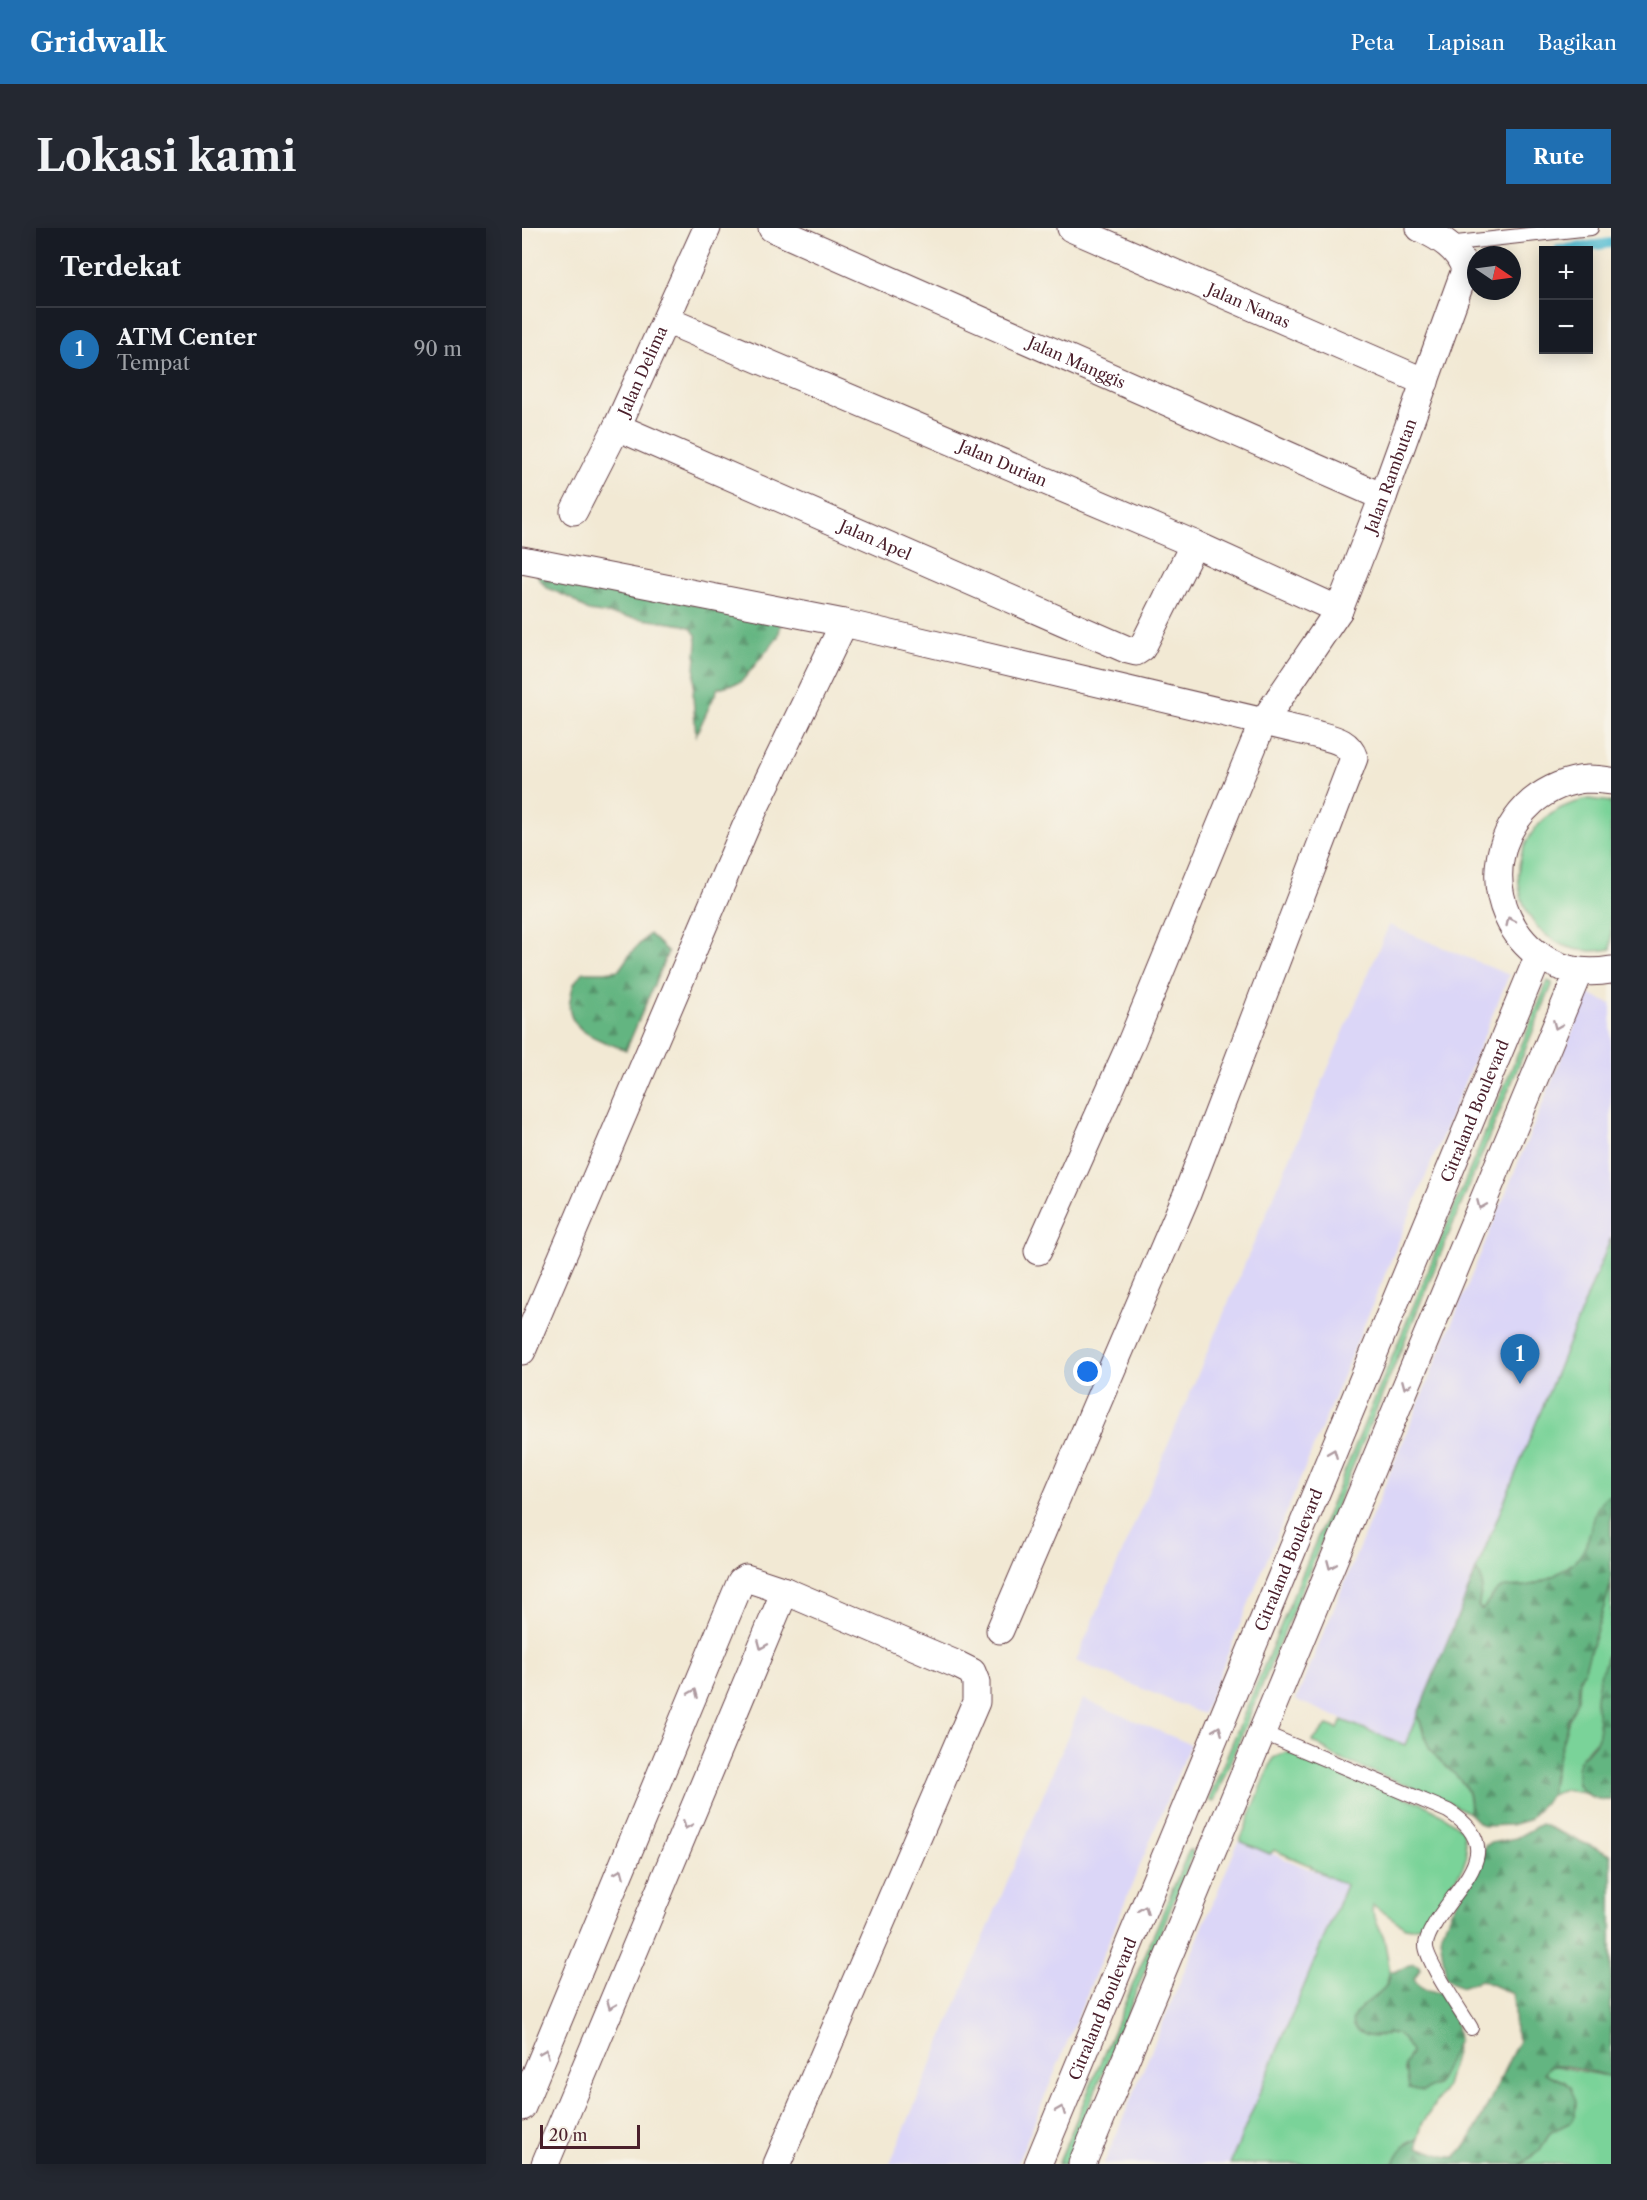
<!DOCTYPE html>
<html lang="id">
<head>
<meta charset="utf-8">
<style>
	:root { --surface:#171b24; --page:#242831; --text:#f1f3f6; --muted:#9ea1a6; --line:#363941; --accent:#1f6fb2 }
	body { margin:0; font-family:"Libre Caslon Text",serif; background:var(--page); color:var(--text) }
	.controls { position:absolute; right:18px; top:18px; display:grid; overflow:hidden; border-radius:0px; box-shadow:0 3px 15px #0003 }
	.controls button { width:54px; height:54px; display:grid; place-items:center; padding:0; border:0; border-bottom:2px solid var(--line); background:var(--surface); color:var(--text); font:30px sans-serif }
	.compass { position:absolute; left:945px; top:18px; width:54px; height:54px; border-radius:50%; background:var(--surface); box-shadow:0 3px 15px #0003; rotate:103deg }
	.scale { position:absolute; left:18px; bottom:15px; width:100px; box-sizing:border-box; padding-left:6px; border:3px solid #4a1f2b; border-top:0; font-size:16px; line-height:21px; white-space:nowrap; color:#4a1f2b; -webkit-text-stroke:4px #f7f3e8; paint-order:stroke }
	.you { position:absolute; left:566px; top:1144px; width:21px; height:21px; margin:-15px; border:4px solid #fff; border-radius:50%; background:#1a73e8; box-shadow:0 0 0 9px #1a73e833 }
	.badge { display:grid; place-items:center; width:39px; height:39px; border-radius:50%; background:var(--accent); color:#fff; font-size:20px; font-weight:700 }
	.pin { position:absolute; translate:-50% -50px; filter:drop-shadow(0 2px 3px #0008) }
	.pin::after { content:''; position:absolute; top:32px; width:21px; height:18px; background:inherit; clip-path:polygon(0 0,100% 0,50% 100%) }
	.list { margin:0; padding:0; list-style:none }
	h2 { display:flex; justify-content:space-between; align-items:center; height:78px; margin:0; padding:0 24px; font-size:26px }
	h2 small { font-size:20px; font-weight:400; color:var(--muted) }
	.list li { display:grid; grid-template-columns:39px 1fr auto; gap:18px; align-items:center; box-sizing:border-box; height:84px; padding:0 24px; border-top:2px solid var(--line) }
	.list b { display:block; font-size:22px; white-space:nowrap }
	.list p { margin:0; font-size:20px; white-space:nowrap; color:var(--muted) }
	.list em { font-size:20px; font-style:normal; color:var(--muted) }
	.map { position:relative; flex:none; width:1089px; height:1936px; overflow:hidden; border-radius:0px }
	header { display:flex; align-items:center; gap:36px; box-sizing:border-box; height:84px; padding:0 30px; background:var(--accent); color:#fff }
	header strong { font-size:28px }
	nav { display:flex; gap:33px; margin-inline-start:auto; font-size:21px }
	.intro { display:flex; align-items:center; justify-content:space-between; box-sizing:border-box; height:144px; padding:0 36px }
	h1 { margin:0; font-size:42px }
	.button { padding:15px 27px; border-radius:0px; background:var(--accent); color:#fff; font-size:21px; font-weight:700 }
	main { display:flex; gap:36px; padding:0 36px }
	aside { flex:1; background:var(--surface); border-radius:0px; box-shadow:0 3px 15px #0003 }
	.map>svg:first-child { display:block }
	.built { fill:#dbd6f7 }
	.grass { fill:#7ad399; stroke:#627962; stroke-width:1.5 }
	.forest { fill:url(#forest-firs); stroke:#566a56; stroke-width:1.5 }
	.lines { fill:none; stroke-linecap:round; stroke-linejoin:round }
	.stream { stroke:#55bdd3; stroke-width:10 }
	.lane-casing { stroke:#633d44; stroke-width:16 }
	.street-casing { stroke:#633d44; stroke-width:29 }
	.lane { stroke:#fff; stroke-width:14 }
	.street { stroke:#fff; stroke-width:27 }
	.oneway { stroke:#ae9aa0 }
	.labels { text-anchor:middle; stroke-width:4.5; stroke-linejoin:round; paint-order:stroke }
	.street-label { font-size:16px; fill:#4a1f2b; stroke:#f7f3e8 }
</style>
</head>
<body>
<header>
<strong>Gridwalk</strong>
<nav><a>Peta</a><a>Lapisan</a><a>Bagikan</a></nav>
</header>
<div class="intro"><h1>Lokasi kami</h1><a class="button">Rute</a></div>
<main>
<aside>
<h2>Terdekat<small></small></h2>
<ul class="list">
<li><span class="badge">1</span><div><b>ATM Center</b><p>Tempat</p></div><em>90 m</em></li>
</ul>
</aside>
<div class="map">
<svg width="1089" height="1936" viewBox="0 0 1089 1936">
	<defs>
		<pattern id="forest-firs" width="22" height="20" patternUnits="userSpaceOnUse" patternTransform="scale(1.5)"><rect width="22" height="20" fill="#63b581"/><path d="M5 1l3.5 6h-7zM16 11l3.5 6h-7z" fill="#54936a"/></pattern>
	</defs>
	<rect width="100%" height="100%" fill="#f7f3e8"/>
	<filter id="ink" filterUnits="userSpaceOnUse"><feTurbulence type="fractalNoise" baseFrequency=".0167" numOctaves="2"/><feDisplacementMap in="SourceGraphic" scale="12" xChannelSelector="R" yChannelSelector="G"/><feConvolveMatrix kernelMatrix="1 2 1 2 8 2 1 2 1" color-interpolation-filters="sRGB"/></filter>
	<filter id="wash" filterUnits="userSpaceOnUse"><feTurbulence type="fractalNoise" baseFrequency=".008" numOctaves="4" result="noise"/><feDisplacementMap in="SourceGraphic" scale="24" xChannelSelector="R" yChannelSelector="G"/><feGaussianBlur stdDeviation="1.35" result="paint"/><feColorMatrix in="noise" values="0 0 0 0 0 0 0 0 0 0 0 0 0 0 0 0 0 1.4 0 .05"/><feComposite in="paint" operator="in"/></filter>
	<g filter="url(#wash)">
		<rect width="100%" height="100%" fill="#f2e9d4"/>
		<g class="built">
			<polygon points="867,697 987,747 681,1486 554,1433"/>
			<polygon points="1066,766 1089,776 1089,1010 883,1517 774,1472"/>
			<polygon points="561,1471 668,1516 495,1936 368,1936"/>
			<polygon points="717,1612 824,1656 708,1936 582,1936"/>
		</g>
		<g class="grass">
			<path d="M1067,571L1089,574V721C986,741 956,592 1067,571Z"/>
			<polygon points="1026,753 1030,755 1030,757 692,1573 689,1574 687,1571"/>
			<path d="M1089,1010V1268H1086C1081,1273 1075,1280 1072,1287C1067,1303 1068,1320 1053,1333C1042,1343 1024,1353 1009,1357C986,1364 976,1354 962,1380L957,1382C955,1368 967,1354 954,1343Z"/>
			<path d="M1089,1356V1421L1084,1430L1074,1473L1078,1494L1077,1509L1061,1526L1055,1556L1062,1565L1042,1562L1029,1567C1032,1541 1039,1516 1047,1492C1050,1484 1054,1477 1056,1470C1059,1459 1055,1452 1062,1443Z"/>
			<path d="M895,1488C900,1495 900,1503 903,1511C916,1539 953,1549 947,1585L921,1571L813,1529L804,1521L790,1514L805,1497L816,1501L820,1492L883,1517Z"/>
			<path d="M765,1524L899,1575L913,1582L941,1602L945,1627L941,1639L909,1689L900,1697L890,1700L883,1699L851,1677L850,1683L862,1710L868,1743L863,1760L833,1786L854,1809C873,1802 881,1804 889,1824L883,1837V1845L915,1857L927,1828L934,1819L924,1859L900,1896L896,1911L885,1915L872,1936H708L824,1657L789,1640V1638L752,1622L748,1626L718,1613L751,1530Z"/>
			<polygon points="667,1622 669,1622 671,1626 543,1936 536,1936"/>
			<polygon points="1034,1838 1089,1849 1089,1936 999,1936 1017,1923 1029,1904 1049,1894 1043,1854 1022,1845 1027,1839"/>
		</g>
		<g class="forest">
			<polygon points="15,347 260,392 256,409 219,454 196,460 174,507 171,468 175,414 174,407 169,400 162,397 66,383 48,370 23,359"/>
			<path d="M127,706L146,724L104,822C81,813 42,804 48,772C51,757 51,754 62,744H83L97,742L108,726Z"/>
			<path d="M1086,1268H1089V1356L1062,1443L1058,1449L1056,1470L1047,1491L1039,1519L1031,1548L1029,1567L1006,1592L989,1597L962,1598L957,1595L947,1585C953,1548 921,1545 907,1519C902,1510 902,1497 895,1488L954,1343C966,1353 958,1366 956,1378L960,1382C966,1376 969,1366 978,1361C986,1356 1000,1360 1009,1357C1024,1353 1043,1343 1054,1332C1073,1314 1065,1282 1086,1268Z"/>
			<path d="M1089,1421V1572C1080,1573 1071,1570 1063,1565C1058,1561 1055,1556 1055,1549C1053,1524 1073,1524 1077,1506C1080,1494 1073,1486 1074,1474C1074,1457 1081,1436 1089,1421Z"/>
			<path d="M1019,1596L1089,1627V1849C1070,1844 1046,1835 1027,1839L1022,1845L1043,1854L1048,1859L1054,1873L1053,1887L1049,1894L1029,1904L1017,1923L999,1936H872C876,1923 884,1915 896,1911V1919C907,1922 921,1930 932,1929C947,1928 985,1831 997,1813L993,1803L991,1766L959,1752L939,1759L929,1754L924,1749L918,1709L929,1683L958,1636L963,1618L969,1615L994,1610Z"/>
			<path d="M891,1735L897,1738L898,1741L892,1751C899,1763 907,1765 921,1764L928,1772L933,1789L936,1812L915,1857L901,1863L887,1860L883,1837L889,1824C875,1790 863,1815 843,1807C809,1793 853,1771 862,1760C867,1756 867,1749 868,1743L873,1744Z"/>
		</g>
		<g class="lines">
			<polyline class="stream" points="1037,22 1089,15"/>
		</g>
	</g>
	<g filter="url(#ink)">
		<g class="lines">
			<defs>
				<g id="lane">
					<polyline points="925,16 1069,0"/>
					<path d="M739,1504L926,1583C989,1622 934,1656 911,1699C908,1704 905,1710 904,1716C902,1730 940,1785 949,1800"/>
				</g>
				<g id="street">
					<path id="s1" d="M250,0L861,269"/>
					<path id="s2" d="M549,0L903,154"/>
					<path id="s3" d="M144,92L672,316L817,382"/>
					<path id="s4" d="M95,199L606,422L614,424L620,420L672,316"/>
					<path id="s5" d="M52,283L95,199L185,0"/>
					<path d="M0,332L322,395L793,506C810,511 826,512 832,530L665,966L478,1402"/>
					<path d="M1089,553C1082,552 1073,551 1066,551C1046,552 1026,561 1011,573C938,637 990,760 1089,742"/>
					<path id="s6" d="M516,1023L608,817L741,494L817,382L861,269L943,42C938,21 917,9 898,0"/>
					<polyline points="0,1123 224,598 322,395"/>
					<polyline points="0,1879 219,1353 224,1350 263,1363 436,1437 450,1444 454,1454 454,1474 255,1936"/>
					<polyline points="23,1936 263,1363"/>
					<path id="s7" d="M516,1936L1017,727"/>
					<polyline points="560,1936 1057,743"/>
				</g>
			</defs>
			<use href="#lane" class="lane-casing"/>
			<use href="#street" class="street-casing"/>
			<use href="#lane" class="lane"/>
			<use href="#street" class="street"/>
		</g>
		<defs><path id="oneway-chevron" d="M-2-3.5L2.5 0L-2 3.5" fill="none" stroke-width="1.6" stroke-linecap="round" stroke-linejoin="round" transform="scale(1.5)"/></defs>
		<g class="oneway">
			<use href="#oneway-chevron" transform="translate(988 693) rotate(-116)"/>
			<use href="#oneway-chevron" transform="translate(1035 797) rotate(113)"/>
			<use href="#oneway-chevron" transform="translate(959 977) rotate(113)"/>
			<use href="#oneway-chevron" transform="translate(884 1157) rotate(113)"/>
			<use href="#oneway-chevron" transform="translate(811 1225) rotate(-68)"/>
			<use href="#oneway-chevron" transform="translate(809 1337) rotate(113)"/>
			<use href="#oneway-chevron" transform="translate(240 1417) rotate(113)"/>
			<use href="#oneway-chevron" transform="translate(172 1465) rotate(-67)"/>
			<use href="#oneway-chevron" transform="translate(696 1502) rotate(-68)"/>
			<use href="#oneway-chevron" transform="translate(165 1597) rotate(113)"/>
			<use href="#oneway-chevron" transform="translate(98 1645) rotate(-67)"/>
			<use href="#oneway-chevron" transform="translate(622 1682) rotate(-68)"/>
			<use href="#oneway-chevron" transform="translate(89 1777) rotate(113)"/>
			<use href="#oneway-chevron" transform="translate(23 1825) rotate(-67)"/>
			<use href="#oneway-chevron" transform="translate(539 1882) rotate(-68)"/>
		</g>
	</g>
	<g class="labels">
		<g class="street-label">
			<text dy="6" stroke="none"><textPath href="#s2" startOffset="194">Jalan Nanas</textPath></text>
			<text dy="6" stroke="none"><textPath href="#s1" startOffset="333">Jalan Manggis</textPath></text>
			<text dy="6" stroke="none"><textPath href="#s5" startOffset="156">Jalan Delima</textPath></text>
			<text dy="6" stroke="none"><textPath href="#s3" startOffset="366">Jalan Durian</textPath></text>
			<text dy="6" stroke="none"><textPath href="#s6" startOffset="854">Jalan Rambutan</textPath></text>
			<text dy="6" stroke="none"><textPath href="#s4" startOffset="282">Jalan Apel</textPath></text>
			<text dy="6" stroke="none"><textPath href="#s7" startOffset="1140">Citraland Boulevard</textPath></text>
			<text dy="6" stroke="none"><textPath href="#s7" startOffset="654">Citraland Boulevard</textPath></text>
			<text dy="6" stroke="none"><textPath href="#s7" startOffset="168">Citraland Boulevard</textPath></text>
		</g>
	</g>
</svg>
<div class="controls">
<button>+</button>
<button>−</button>
</div>
<svg class="compass" viewBox="-18 -18 36 36"><path d="M0-13l5 13h-10z" fill="#e53935"/><path d="M0 13l5-13h-10z" fill="#9ea1a6"/></svg>
<div class="scale">20 m</div>
<div class="you"></div>
<div class="pin badge" style="left:998px;top:1156px">1</div>
</div>
</main>
</body>
</html>
